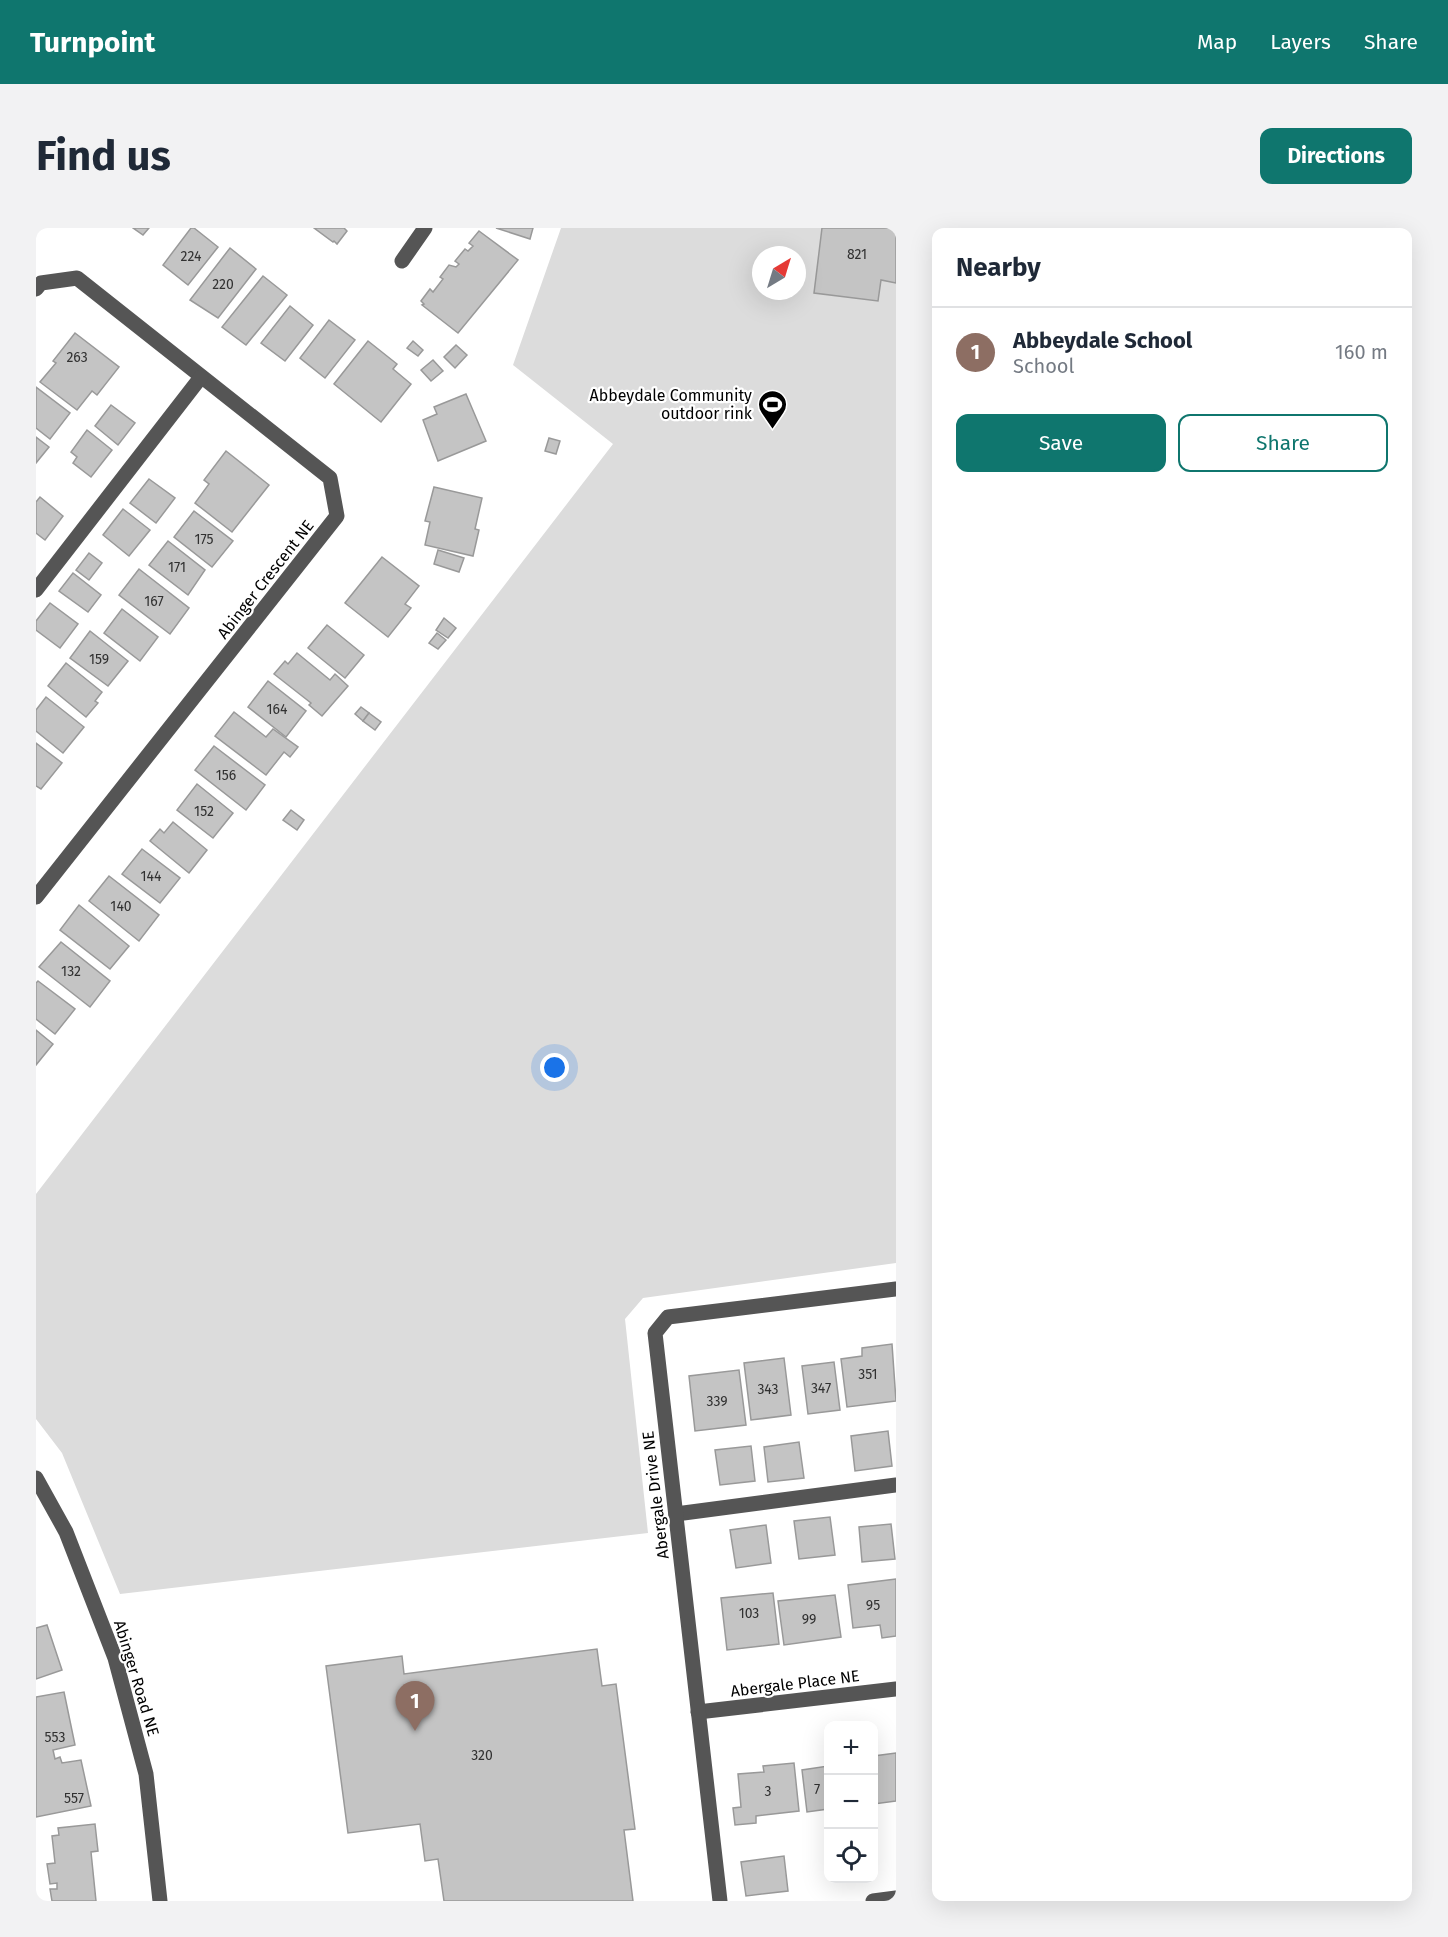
<!DOCTYPE html>
<html lang="en">
<head>
<meta charset="utf-8">
<style>
	:root { --surface:#fff; --page:#f2f2f3; --text:#1f2937; --muted:#747a83; --line:#e0e1e3; --accent:#0f766e }
	body { margin:0; font-family:"Fira Sans",sans-serif; background:var(--page); color:var(--text) }
	.controls { position:absolute; right:18px; bottom:18px; display:grid; overflow:hidden; border-radius:12px; box-shadow:0 6px 24px #0002 }
	.controls button { width:54px; height:54px; display:grid; place-items:center; padding:0; border:0; border-bottom:2px solid var(--line); background:var(--surface); color:var(--text); font:30px sans-serif }
	.compass { position:absolute; left:716px; top:18px; width:54px; height:54px; border-radius:50%; background:var(--surface); box-shadow:0 6px 24px #0002; rotate:38deg }
	.you { position:absolute; left:519px; top:840px; width:21px; height:21px; margin:-15px; border:4px solid #fff; border-radius:50%; background:#1a73e8; box-shadow:0 0 0 9px #1a73e833 }
	.badge { display:grid; place-items:center; width:39px; height:39px; border-radius:50%; background:var(--accent); color:#fff; font-size:20px; font-weight:700 }
	.pin { position:absolute; translate:-50% -50px; filter:drop-shadow(0 2px 3px #0008) }
	.pin::after { content:''; position:absolute; top:32px; width:21px; height:18px; background:inherit; clip-path:polygon(0 0,100% 0,50% 100%) }
	.list { margin:0; padding:0; list-style:none }
	h2 { display:flex; justify-content:space-between; align-items:center; height:78px; margin:0; padding:0 24px; font-size:26px }
	h2 small { font-size:20px; font-weight:400; color:var(--muted) }
	.list li { display:grid; grid-template-columns:39px 1fr auto; gap:18px; align-items:center; box-sizing:border-box; height:90px; padding:0 24px; border-top:2px solid var(--line) }
	.list b { display:block; font-size:22px; white-space:nowrap }
	.list p { margin:0; font-size:20px; white-space:nowrap; color:var(--muted) }
	.list em { font-size:20px; font-style:normal; color:var(--muted) }
	.actions { display:flex; gap:12px; padding:18px 24px }
	.actions a { flex:1; padding:14px 0; border:2px solid var(--accent); border-radius:12px; text-align:center; font-size:21px; color:var(--accent) }
	.actions .main { background:var(--accent); color:#fff }
	.icon { flex:none; width:33px; height:33px; fill:none; stroke:currentColor; stroke-width:2; stroke-linecap:round; stroke-linejoin:round }
	.map { position:relative; flex:none; width:860px; height:1673px; overflow:hidden; border-radius:12px }
	header { display:flex; align-items:center; gap:36px; box-sizing:border-box; height:84px; padding:0 30px; background:var(--accent); color:#fff }
	header strong { font-size:28px }
	nav { display:flex; gap:33px; margin-inline-start:auto; font-size:21px }
	.intro { display:flex; align-items:center; justify-content:space-between; box-sizing:border-box; height:144px; padding:0 36px }
	h1 { margin:0; font-size:42px }
	.button { padding:15px 27px; border-radius:12px; background:var(--accent); color:#fff; font-size:21px; font-weight:700 }
	main { display:flex; gap:36px; padding:0 36px }
	aside { flex:1; background:var(--surface); border-radius:12px; box-shadow:0 6px 24px #0002 }
	.map>svg:first-child { display:block }
	.green { fill:#dcdcdc; fill-rule:evenodd }
	.building { fill:#c4c4c4; stroke:#999; stroke-width:1.5 }
	.lines { fill:none; stroke-linecap:round; stroke-linejoin:round }
	.minor { stroke:#555; stroke-width:15 }
	.labels { text-anchor:middle; stroke-width:4.5; stroke-linejoin:round; paint-order:stroke }
	.number-label { font-size:14px; fill:#313131 }
	.poi-label { font-size:16px; fill:#000; stroke:#fff; text-anchor:end }
	.street-label { font-size:16px; fill:#000; stroke:#fff }
</style>
</head>
<body>
<header>
<strong>Turnpoint</strong>
<nav><a>Map</a><a>Layers</a><a>Share</a></nav>
</header>
<div class="intro"><h1>Find us</h1><a class="button">Directions</a></div>
<main>
<div class="map">
<svg width="860" height="1673" viewBox="0 0 860 1673">
	<rect width="100%" height="100%" fill="#fff"/>
	<path class="green" d="M525,0H860V1035L607,1070L589,1091L612,1305L84,1366L26,1225L0,1191V966L577,216L477,137ZM725,27H761V63H725Z"/>
	<g class="building">
		<polygon points="97,0 113,0 107,7"/>
		<polygon points="155,0 158,0 182,19 152,57 127,37"/>
		<polygon points="278,0 308,0 311,3 301,16 298,13 297,14"/>
		<polygon points="460,0 497,0 494,11"/>
		<polygon points="786,0 860,0 860,55 845,52 842,73 778,65"/>
		<polygon points="443,3 482,32 422,105 386,77 388,76 385,73 394,61 397,64 407,51 404,49 413,37 420,39 423,36 419,33 429,21 432,23 437,18 433,15"/>
		<polygon points="194,20 220,41 182,90 154,72"/>
		<polygon points="227,48 251,67 210,117 186,99"/>
		<polygon points="254,78 277,97 249,133 225,115"/>
		<polygon points="293,92 319,112 289,150 264,130"/>
		<polygon points="39,105 83,139 61,167 56,163 41,182 4,154 20,135 17,133"/>
		<polygon points="332,113 361,136 357,141 375,156 345,194 298,156"/>
		<polygon points="377,113 387,122 382,128 371,120"/>
		<polygon points="420,117 431,127 419,140 408,129"/>
		<polygon points="397,132 407,143 395,153 385,142"/>
		<polygon points="0,159 34,185 14,211 0,200"/>
		<polygon points="430,166 450,213 402,233 387,192 401,186 398,179"/>
		<polygon points="75,177 99,195 82,217 59,198"/>
		<polygon points="51,202 76,222 55,249 37,235 41,229 35,224"/>
		<polygon points="0,209 13,219 0,235"/>
		<polygon points="513,210 524,213 520,226 509,223"/>
		<polygon points="190,223 233,257 196,304 159,275 173,256 168,252"/>
		<polygon points="113,251 139,270 120,295 94,275"/>
		<polygon points="398,259 446,270 439,301 443,302 437,328 389,317 394,294 389,293"/>
		<polygon points="4,269 27,288 9,312 0,305 0,274"/>
		<polygon points="87,281 114,302 93,328 67,307"/>
		<polygon points="158,283 197,313 176,339 138,309"/>
		<polygon points="132,313 169,342 152,367 113,337"/>
		<polygon points="402,322 428,330 423,344 398,336"/>
		<polygon points="53,325 66,335 53,352 40,342"/>
		<polygon points="346,329 383,358 369,376 375,380 352,409 309,375"/>
		<polygon points="103,341 153,380 134,406 83,367"/>
		<polygon points="37,345 65,367 52,384 23,363"/>
		<polygon points="14,375 42,396 24,420 0,402 0,393"/>
		<polygon points="86,381 122,409 104,433 68,405"/>
		<polygon points="408,390 420,400 412,410 400,402"/>
		<polygon points="291,397 328,427 309,450 272,420"/>
		<polygon points="54,403 92,433 72,458 34,430"/>
		<polygon points="401,405 410,412 402,421 393,415"/>
		<polygon points="261,425 294,452 299,446 312,458 286,488 273,477 275,475 238,446 249,433 252,436"/>
		<polygon points="30,435 66,464 59,473 62,475 50,489 12,458"/>
		<polygon points="232,453 270,483 250,509 212,479"/>
		<polygon points="10,469 48,499 27,525 0,503 0,482"/>
		<polygon points="325,479 333,485 327,493 319,486"/>
		<polygon points="198,484 230,509 237,501 262,519 254,529 248,524 230,547 179,508"/>
		<polygon points="333,485 345,494 339,502 327,493"/>
		<polygon points="0,515 26,535 5,561 0,558"/>
		<polygon points="178,518 229,557 210,582 159,542"/>
		<polygon points="161,556 197,585 177,610 141,582"/>
		<polygon points="255,582 268,592 261,602 247,592"/>
		<polygon points="137,594 171,622 153,645 114,613 124,601 128,605"/>
		<polygon points="106,621 144,650 124,675 86,646"/>
		<polygon points="73,648 123,687 103,713 53,673"/>
		<polygon points="43,677 93,718 74,741 24,702"/>
		<polygon points="25,714 74,753 54,779 3,739"/>
		<polygon points="2,753 39,781 19,806 0,791 0,755"/>
		<polygon points="0,802 17,816 0,837"/>
		<polygon points="856,1116 860,1173 811,1179 805,1131 826,1128 826,1120"/>
		<polygon points="748,1130 755,1187 715,1192 708,1135"/>
		<polygon points="798,1134 804,1182 772,1186 766,1138"/>
		<polygon points="703,1142 710,1197 659,1203 653,1148"/>
		<polygon points="852,1203 856,1238 819,1243 815,1208"/>
		<polygon points="763,1214 768,1250 732,1254 728,1219"/>
		<polygon points="715,1218 719,1253 684,1257 679,1222"/>
		<polygon points="794,1289 799,1327 763,1331 758,1293"/>
		<polygon points="855,1296 859,1331 826,1334 823,1299"/>
		<polygon points="730,1297 735,1335 700,1340 694,1302"/>
		<polygon points="860,1351 860,1408 846,1410 844,1397 817,1400 812,1357"/>
		<polygon points="737,1365 743,1416 691,1422 685,1370"/>
		<polygon points="799,1367 805,1409 748,1417 742,1373"/>
		<polygon points="11,1397 26,1442 0,1451 0,1400"/>
		<polygon points="561,1421 566,1458 580,1456 599,1601 588,1602 597,1673 408,1673 402,1631 389,1633 384,1596 312,1605 290,1438 366,1428 368,1446"/>
		<polygon points="28,1464 39,1517 17,1522 19,1531 24,1529 26,1535 45,1532 55,1578 0,1589 0,1469"/>
		<polygon points="860,1525 860,1573 838,1576 838,1528"/>
		<polygon points="758,1535 763,1583 720,1588 720,1595 699,1597 697,1580 705,1579 702,1546 728,1544 727,1538"/>
		<polygon points="792,1538 792,1581 771,1584 766,1542"/>
		<polygon points="59,1596 62,1623 55,1624 60,1673 16,1673 14,1661 21,1661 21,1655 14,1656 11,1636 19,1635 16,1608 23,1607 22,1600"/>
		<polygon points="748,1628 752,1663 710,1668 705,1634"/>
	</g>
	<g class="lines">
		<g class="minor">
			<polyline points="366,33 389,0"/>
			<polyline points="0,61 5,55 41,50 294,250 301,288 0,669"/>
			<polyline points="0,362 165,149"/>
			<polyline points="0,1250 30,1304 79,1430 110,1546 124,1673"/>
			<polyline points="640,1286 860,1257"/>
			<polyline points="662,1484 860,1461"/>
			<polyline points="684,1673 619,1105 632,1089 860,1061"/>
			<polyline points="837,1673 860,1670"/>
		</g>
	</g>
	<defs>
		<symbol id="stadium-pin" viewBox="-11 -11 22 30"><path d="M0 17L-7.5 6A9.5 9.5 0 1 1 7.5 6Z" fill="#000" stroke="#fff"/><path d="M0-5a6.5 5 0 1 0 0 10a6.5 5 0 1 0 0-10ZM-3.5-1.8h7v3.6h-7Z" fill="#fff"/></symbol>
	</defs>
	<g fill-rule="evenodd">
		<use href="#stadium-pin" x="720" y="160" width="33" height="45"/>
	</g>
	<g class="labels">
		<g class="number-label">
			<text x="821" y="31">821</text>
			<text x="155" y="33">224</text>
			<text x="187" y="61">220</text>
			<text x="41" y="134">263</text>
			<text x="168" y="316">175</text>
			<text x="141" y="344">171</text>
			<text x="118" y="378">167</text>
			<text x="63" y="436">159</text>
			<text x="241" y="486">164</text>
			<text x="190" y="552">156</text>
			<text x="168" y="588">152</text>
			<text x="115" y="653">144</text>
			<text x="85" y="683">140</text>
			<text x="35" y="748">132</text>
			<text x="832" y="1151">351</text>
			<text x="785" y="1165">347</text>
			<text x="732" y="1166">343</text>
			<text x="681" y="1178">339</text>
			<text x="837" y="1382">95</text>
			<text x="713" y="1390">103</text>
			<text x="773" y="1396">99</text>
			<text x="19" y="1514">553</text>
			<text x="446" y="1532">320</text>
			<text x="781" y="1566">7</text>
			<text x="732" y="1568">3</text>
			<text x="38" y="1575">557</text>
		</g>
		<g class="poi-label">
			<text x="716" y="173">Abbeydale Community<tspan x="716" dy="18">outdoor rink</tspan></text>
		</g>
		<g class="street-label">
			<text transform="translate(229 351) rotate(-52)" y="6">Abinger Crescent NE</text>
			<text transform="translate(619 1267) rotate(-97)" y="6">Abergale Drive NE</text>
			<text transform="translate(101 1450) rotate(73)" y="6">Abinger Road NE</text>
			<text transform="translate(759 1455) rotate(-7)" y="6">Abergale Place NE</text>
		</g>
	</g>
</svg>
<div class="controls">
<button>+</button>
<button>−</button>
<button><svg class="icon" aria-label="locate" viewBox="0 0 24 24"><circle cx="12" cy="12" r="6"/><path d="M12 2v4M12 18v4M2 12h4M18 12h4"/></svg></button>
</div>
<svg class="compass" viewBox="-18 -18 36 36"><path d="M0-13l5 13h-10z" fill="#e53935"/><path d="M0 13l5-13h-10z" fill="#747a83"/></svg>
<div class="you"></div>
<div class="pin badge" style="left:379px;top:1503px;background:#8d6e63">1</div>
</div>
<aside>
<h2>Nearby<small></small></h2>
<ul class="list">
<li><span class="badge" style="background:#8d6e63">1</span><div><b>Abbeydale School</b><p>School</p></div><em>160 m</em></li>
</ul>
<div class="actions"><a class="main">Save</a><a>Share</a></div>
</aside>
</main>
</body>
</html>
